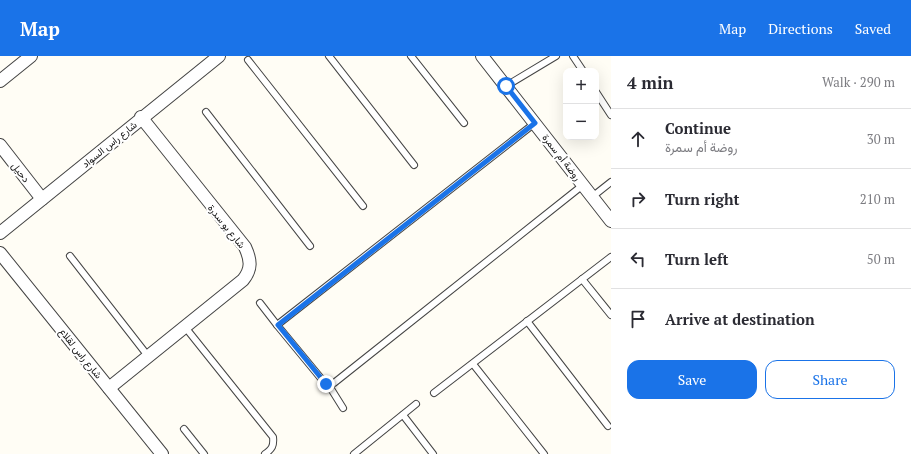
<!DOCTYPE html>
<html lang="en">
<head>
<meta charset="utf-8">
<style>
	:root { --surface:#fff; --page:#f2f2f3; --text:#2b2b33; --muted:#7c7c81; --line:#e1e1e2; --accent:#1a73e8 }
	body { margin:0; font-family:"PT Serif",Vazirmatn,serif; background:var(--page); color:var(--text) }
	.controls { position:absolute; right:12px; top:12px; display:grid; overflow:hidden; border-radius:8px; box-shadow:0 4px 16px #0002 }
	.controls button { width:36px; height:36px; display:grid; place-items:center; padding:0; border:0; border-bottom:1px solid var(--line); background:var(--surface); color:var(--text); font:20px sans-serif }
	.stop { position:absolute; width:12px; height:12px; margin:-9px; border:3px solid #1a73e8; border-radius:50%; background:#fff }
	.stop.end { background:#1a73e8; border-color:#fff; box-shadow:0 1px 4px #0008 }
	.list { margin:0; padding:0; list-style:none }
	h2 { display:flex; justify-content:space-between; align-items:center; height:52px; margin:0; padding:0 16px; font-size:17px }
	h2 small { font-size:13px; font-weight:400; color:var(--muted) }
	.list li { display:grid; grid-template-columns:26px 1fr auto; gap:12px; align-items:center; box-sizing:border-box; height:60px; padding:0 16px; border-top:1px solid var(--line) }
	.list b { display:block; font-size:15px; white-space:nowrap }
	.list p { margin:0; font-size:13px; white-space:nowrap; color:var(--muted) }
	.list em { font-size:13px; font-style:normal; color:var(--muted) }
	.actions { display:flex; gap:8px; padding:12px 16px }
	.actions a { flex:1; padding:9px 0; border:1px solid var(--accent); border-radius:12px; text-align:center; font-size:14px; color:var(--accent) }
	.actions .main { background:var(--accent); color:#fff }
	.icon { flex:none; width:22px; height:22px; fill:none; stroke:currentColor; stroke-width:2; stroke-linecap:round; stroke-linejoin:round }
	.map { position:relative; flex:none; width:611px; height:398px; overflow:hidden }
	header { display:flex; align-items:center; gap:24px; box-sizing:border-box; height:56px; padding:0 20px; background:var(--accent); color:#fff }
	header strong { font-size:19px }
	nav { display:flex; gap:22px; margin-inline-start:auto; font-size:14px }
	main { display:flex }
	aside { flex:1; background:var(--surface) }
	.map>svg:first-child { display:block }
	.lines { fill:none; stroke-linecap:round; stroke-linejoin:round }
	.service-casing { stroke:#444; stroke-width:8 }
	.minor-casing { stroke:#444; stroke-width:14 }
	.service { stroke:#fff; stroke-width:6 }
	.minor { stroke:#fff; stroke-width:12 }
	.route { stroke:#1a73e8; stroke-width:5 }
	.labels { text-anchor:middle; stroke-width:4; stroke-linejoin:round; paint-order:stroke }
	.street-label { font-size:10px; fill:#111; stroke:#fff }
</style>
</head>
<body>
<header>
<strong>Map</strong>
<nav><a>Map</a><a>Directions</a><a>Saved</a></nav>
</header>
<main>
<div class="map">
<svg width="611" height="398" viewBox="0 0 611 398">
	<rect width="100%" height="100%" fill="#fffdf5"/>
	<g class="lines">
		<defs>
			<g id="service">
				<polyline points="329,0 414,109"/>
				<polyline points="411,0 464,67"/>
				<polyline points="573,0 583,15"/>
				<polyline points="248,4 363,150"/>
				<polyline points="506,30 556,0"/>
				<polyline points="596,36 611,59"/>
				<polyline points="206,56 310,190"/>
				<polyline points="535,67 277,269 324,326 328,328 334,327 583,129"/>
				<polyline points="592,141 611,126"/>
				<polyline points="70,200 148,300"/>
				<polyline points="582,223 611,259"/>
				<polyline points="260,247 277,269"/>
				<polyline points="527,265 608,370"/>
				<path d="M185,271L273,381C274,390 272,393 265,398"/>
				<polyline points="473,308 544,398"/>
				<polyline points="328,328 343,352"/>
				<polyline points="434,337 611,201"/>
				<polyline points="403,359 433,398"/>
				<polyline points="184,373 204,398"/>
				<polyline points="354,398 416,348"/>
			</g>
			<g id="minor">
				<polyline points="482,0 611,165"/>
				<polyline points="0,25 31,0"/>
				<polyline points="0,89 42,143"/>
				<polyline points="0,177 219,0"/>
				<polyline points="0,197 162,398"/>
				<path d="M109,332L243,224C252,213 251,204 245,191L141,61"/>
			</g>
		</defs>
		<use href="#service" class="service-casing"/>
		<use href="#minor" class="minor-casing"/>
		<use href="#service" class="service"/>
		<use href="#minor" class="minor"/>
	</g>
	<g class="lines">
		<polyline class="route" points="326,328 278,269 535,67 506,30"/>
	</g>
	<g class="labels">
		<g class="street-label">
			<text transform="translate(109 88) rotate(-39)" y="4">شارع راس السواد</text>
			<text transform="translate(562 101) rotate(52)" y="4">روضة أم سمرة</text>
			<text transform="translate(21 116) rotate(52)" y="4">دحيل</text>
			<text transform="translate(227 170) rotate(51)" y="4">شارع بو سدرة</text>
			<text transform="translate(81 297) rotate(51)" y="4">شارع راس لقلاع</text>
		</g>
	</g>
</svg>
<div class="controls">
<button>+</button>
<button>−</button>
</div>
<div class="stop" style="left:506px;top:30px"></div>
<div class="stop end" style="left:326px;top:328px"></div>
</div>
<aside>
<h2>4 min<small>Walk · 290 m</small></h2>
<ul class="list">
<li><svg class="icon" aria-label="ahead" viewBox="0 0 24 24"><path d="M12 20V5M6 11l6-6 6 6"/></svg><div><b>Continue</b><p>روضة أم سمرة</p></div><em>30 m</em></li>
<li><svg class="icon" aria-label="right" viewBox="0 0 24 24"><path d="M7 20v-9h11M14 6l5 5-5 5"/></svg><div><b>Turn right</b></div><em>210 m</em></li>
<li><svg class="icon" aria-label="left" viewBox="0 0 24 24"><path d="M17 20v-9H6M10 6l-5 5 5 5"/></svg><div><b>Turn left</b></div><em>50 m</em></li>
<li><svg class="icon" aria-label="arrive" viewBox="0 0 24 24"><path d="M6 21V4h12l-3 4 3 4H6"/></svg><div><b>Arrive at destination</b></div></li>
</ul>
<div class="actions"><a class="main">Save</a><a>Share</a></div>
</aside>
</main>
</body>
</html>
